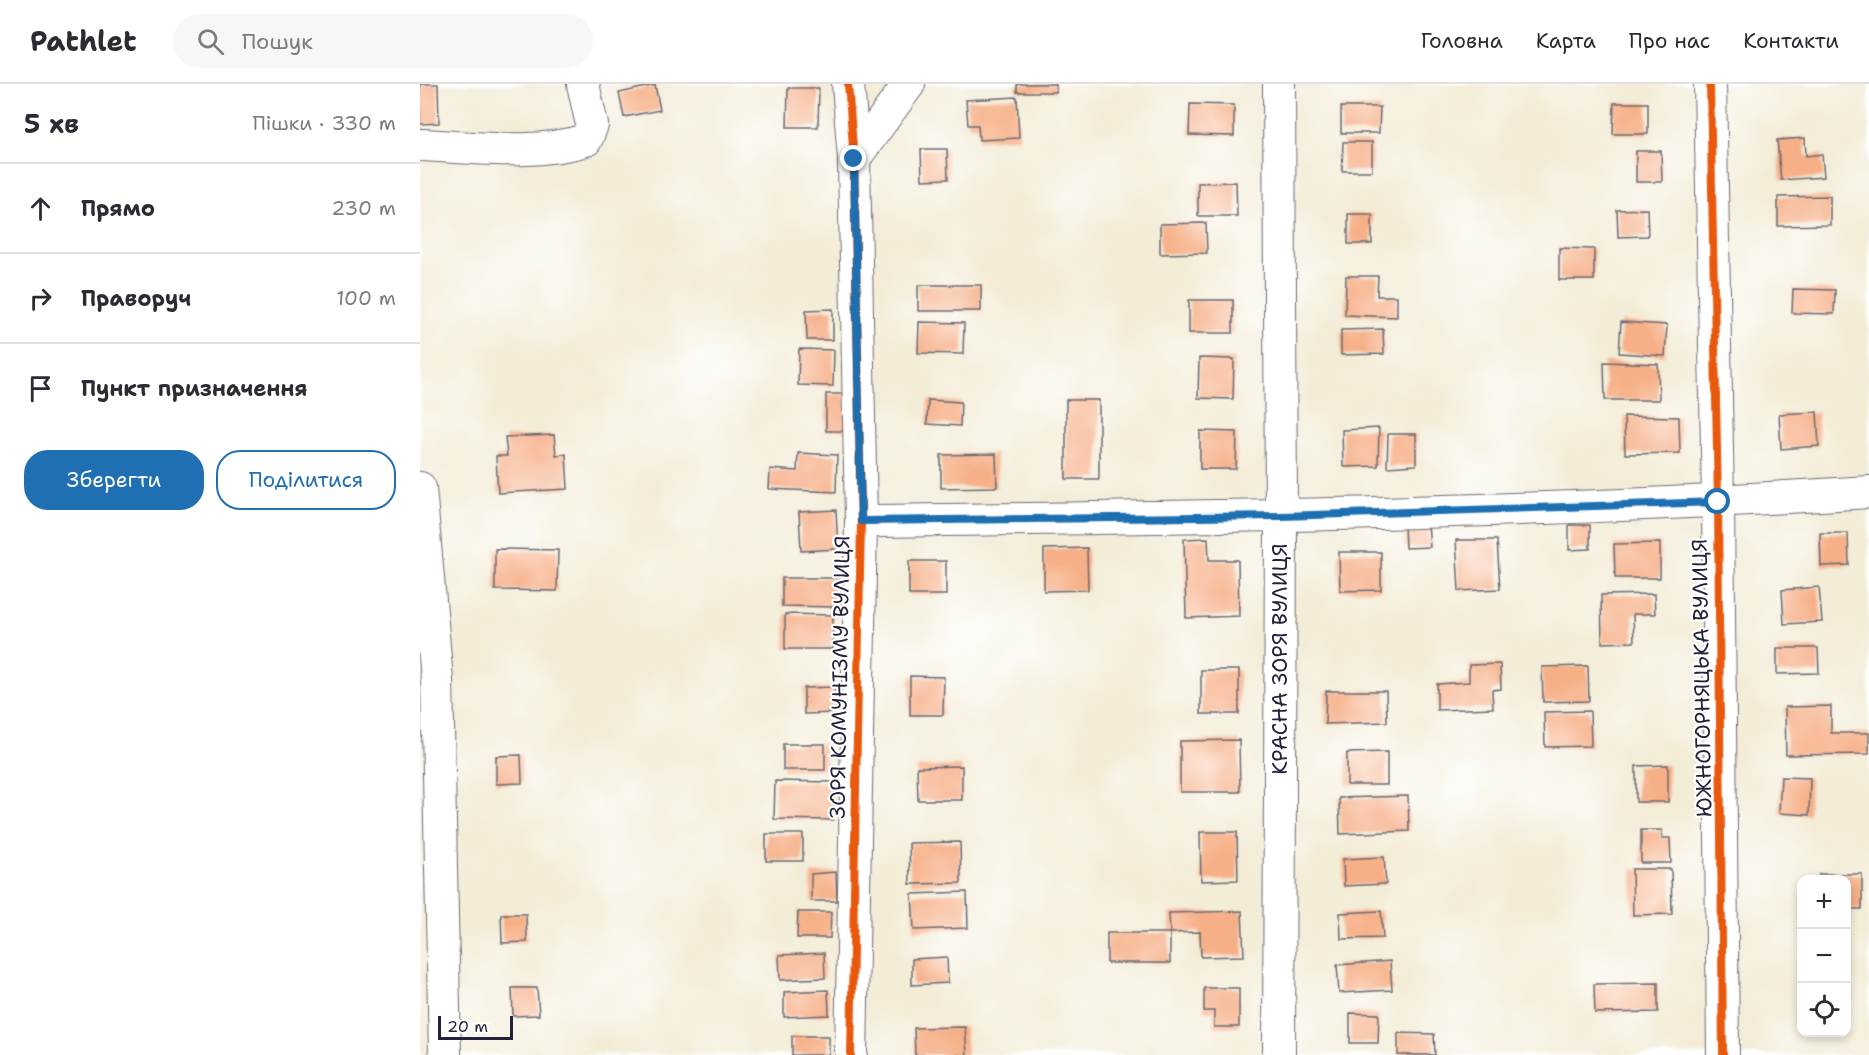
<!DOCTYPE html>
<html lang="uk">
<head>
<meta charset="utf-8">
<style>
	:root { --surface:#fff; --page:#f7f7f7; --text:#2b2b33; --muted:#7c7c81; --line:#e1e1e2; --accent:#1f6fb2 }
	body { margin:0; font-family:"Shantell Sans",sans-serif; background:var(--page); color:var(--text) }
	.controls { position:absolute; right:18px; bottom:18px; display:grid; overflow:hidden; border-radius:12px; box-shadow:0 3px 9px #0003 }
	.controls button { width:54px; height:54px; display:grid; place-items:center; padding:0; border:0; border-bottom:2px solid var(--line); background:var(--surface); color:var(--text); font:30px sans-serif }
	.scale { position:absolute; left:18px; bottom:15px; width:75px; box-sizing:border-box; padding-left:6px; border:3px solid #22223b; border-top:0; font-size:16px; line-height:21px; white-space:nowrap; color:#22223b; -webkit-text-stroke:4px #fff; paint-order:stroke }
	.stop { position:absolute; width:18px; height:18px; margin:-14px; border:4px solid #1f6fb2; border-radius:50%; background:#fff }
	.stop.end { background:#1f6fb2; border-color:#fff; box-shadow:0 2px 6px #0008 }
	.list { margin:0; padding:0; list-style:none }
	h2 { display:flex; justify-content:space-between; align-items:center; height:78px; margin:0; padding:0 24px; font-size:26px }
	h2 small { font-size:20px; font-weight:400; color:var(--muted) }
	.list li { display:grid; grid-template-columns:39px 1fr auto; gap:18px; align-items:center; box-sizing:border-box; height:90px; padding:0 24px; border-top:2px solid var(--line) }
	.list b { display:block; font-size:22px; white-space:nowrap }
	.list em { font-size:20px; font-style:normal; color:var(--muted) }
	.actions { display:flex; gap:12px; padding:18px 24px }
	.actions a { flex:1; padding:14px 0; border:2px solid var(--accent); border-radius:24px; text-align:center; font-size:21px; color:var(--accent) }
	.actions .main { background:var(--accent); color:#fff }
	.icon { flex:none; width:33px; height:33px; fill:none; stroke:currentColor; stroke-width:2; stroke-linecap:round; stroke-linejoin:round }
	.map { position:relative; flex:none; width:1449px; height:971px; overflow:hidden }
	header { display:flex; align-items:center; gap:36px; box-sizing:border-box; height:84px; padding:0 30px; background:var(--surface); border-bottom:2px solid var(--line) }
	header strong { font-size:28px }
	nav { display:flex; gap:33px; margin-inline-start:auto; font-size:21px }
	.search { width:420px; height:54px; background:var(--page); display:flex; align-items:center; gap:15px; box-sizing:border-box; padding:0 21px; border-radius:33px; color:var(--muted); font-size:22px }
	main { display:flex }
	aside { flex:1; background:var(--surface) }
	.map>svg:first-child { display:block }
	.building { fill:#f6af86 }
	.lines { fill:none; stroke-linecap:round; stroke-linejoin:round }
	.minor-casing { stroke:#6b6972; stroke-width:34 }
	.minor { stroke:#fff; stroke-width:32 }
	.cycleway-casing { stroke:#fff; stroke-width:11 }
	.cycleway { stroke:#e8590c; stroke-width:8 }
	.route { stroke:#1f6fb2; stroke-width:8 }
	.labels { text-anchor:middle; stroke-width:4.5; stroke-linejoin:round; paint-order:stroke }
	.street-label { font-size:21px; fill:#22223b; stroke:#fff }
</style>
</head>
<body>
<header>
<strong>Pathlet</strong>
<div class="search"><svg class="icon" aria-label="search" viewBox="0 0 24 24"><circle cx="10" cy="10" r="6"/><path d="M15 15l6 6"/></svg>Пошук</div>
<nav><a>Головна</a><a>Карта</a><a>Про нас</a><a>Контакти</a></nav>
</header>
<main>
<aside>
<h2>5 хв<small>Пішки · 330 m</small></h2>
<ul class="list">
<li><svg class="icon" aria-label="ahead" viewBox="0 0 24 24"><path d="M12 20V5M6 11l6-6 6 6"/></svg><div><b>Прямо</b></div><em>230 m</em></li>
<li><svg class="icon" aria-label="right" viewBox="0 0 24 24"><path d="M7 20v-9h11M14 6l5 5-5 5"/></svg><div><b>Праворуч</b></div><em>100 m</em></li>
<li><svg class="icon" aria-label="arrive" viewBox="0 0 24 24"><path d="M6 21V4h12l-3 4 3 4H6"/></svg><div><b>Пункт призначення</b></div></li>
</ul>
<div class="actions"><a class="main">Зберегти</a><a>Поділитися</a></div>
</aside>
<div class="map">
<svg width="1449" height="971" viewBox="0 0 1449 971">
	<rect width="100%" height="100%" fill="#fff"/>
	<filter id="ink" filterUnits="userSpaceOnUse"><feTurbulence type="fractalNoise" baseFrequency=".0167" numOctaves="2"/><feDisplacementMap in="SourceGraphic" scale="12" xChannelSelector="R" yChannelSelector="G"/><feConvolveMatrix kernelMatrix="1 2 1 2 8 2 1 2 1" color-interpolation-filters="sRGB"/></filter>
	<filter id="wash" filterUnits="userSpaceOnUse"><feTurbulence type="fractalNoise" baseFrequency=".008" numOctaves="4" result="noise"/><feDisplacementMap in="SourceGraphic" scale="24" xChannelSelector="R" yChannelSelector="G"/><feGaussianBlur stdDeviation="1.35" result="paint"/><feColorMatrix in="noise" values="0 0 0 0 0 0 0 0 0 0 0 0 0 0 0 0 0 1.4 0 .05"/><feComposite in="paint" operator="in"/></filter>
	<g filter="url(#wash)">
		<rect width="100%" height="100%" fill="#f3ecd7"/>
		<g id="blocks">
			<g class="building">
				<polygon points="0,0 18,0 19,39 0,40"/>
				<rect x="597" y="0" width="39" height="8"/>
				<polygon points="235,1 240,26 204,33 199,9"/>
				<polygon points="368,4 399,4 398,43 367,43"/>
				<polygon points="597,13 599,54 559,56 558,41 548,41 546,16"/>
				<polygon points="1194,19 1228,19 1228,50 1193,50"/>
				<polygon points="770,20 814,21 814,52 769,51"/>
				<polygon points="921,23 960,23 959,49 921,49"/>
				<polygon points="1385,54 1386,72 1402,70 1404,93 1361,96 1357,56"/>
				<polygon points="923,58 952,58 952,87 922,87"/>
				<polygon points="501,65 527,65 528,95 502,96"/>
				<polygon points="1216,67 1241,67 1242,98 1216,98"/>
				<polygon points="816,98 817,132 778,132 778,99"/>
				<polygon points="1410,112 1410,141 1358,142 1358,113"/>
				<polygon points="1227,125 1228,152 1198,153 1197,126"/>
				<rect x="928" y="130" width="24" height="30"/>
				<polygon points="786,139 787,169 740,170 740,140"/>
				<polygon points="1139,164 1174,165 1174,196 1139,196"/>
				<polygon points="926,192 958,192 957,212 977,212 977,233 925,231"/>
				<rect x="498" y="201" width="63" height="26"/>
				<polygon points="1373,205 1415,206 1414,230 1372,229"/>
				<rect x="769" y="216" width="44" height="33"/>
				<polygon points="413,225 413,256 387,256 386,226"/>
				<polygon points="499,238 544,239 543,270 498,269"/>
				<polygon points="1201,238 1247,241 1245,272 1199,269"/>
				<polygon points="963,245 964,270 921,271 921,246"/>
				<polygon points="379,265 414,266 413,302 378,301"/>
				<polygon points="779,274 814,275 813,315 778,314"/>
				<polygon points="1184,278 1238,280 1239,316 1185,316"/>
				<polygon points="406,310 431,310 432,347 406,347"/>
				<polygon points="508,316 541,318 540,342 507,340"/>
				<rect x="646" y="316" width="33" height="79"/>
				<polygon points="1397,328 1399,362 1361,365 1359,330"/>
				<polygon points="1204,332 1259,333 1260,369 1205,370"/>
				<polygon points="959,344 958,382 923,383 922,346"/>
				<polygon points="780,347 817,348 816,385 780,385"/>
				<polygon points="968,350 996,350 996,381 967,383"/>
				<polygon points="134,351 136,371 146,370 148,405 78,409 76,372 87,372 85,353"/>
				<polygon points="378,369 417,371 416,408 349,405 350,385 377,387"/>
				<polygon points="576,370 577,403 521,404 521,371"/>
				<polygon points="416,426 418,465 381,467 379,428"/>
				<polygon points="984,440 1008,440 1010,463 985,464"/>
				<polygon points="1149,441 1170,441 1170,465 1149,466"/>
				<polygon points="1400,449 1428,449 1429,481 1401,482"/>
				<polygon points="788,454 789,476 818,476 819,532 766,534 764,455"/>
				<polygon points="1036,456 1077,456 1080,505 1039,507"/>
				<polygon points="1240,459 1240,494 1195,494 1194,460"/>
				<polygon points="667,464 668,506 624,507 624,465"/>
				<polygon points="75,465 138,466 137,507 75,506"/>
				<polygon points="919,468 961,468 961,506 920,507"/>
				<rect x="489" y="477" width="37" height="34"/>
				<polygon points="362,494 421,494 421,523 362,522"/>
				<polygon points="1399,503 1402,538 1364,540 1362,506"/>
				<polygon points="1234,510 1235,530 1213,530 1214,558 1182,559 1181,511"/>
				<polygon points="365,530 413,531 413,565 365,565"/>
				<polygon points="1357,564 1398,564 1399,589 1357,590"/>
				<polygon points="1080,580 1081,605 1072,606 1073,624 1017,626 1017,600 1049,598 1049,581"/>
				<polygon points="1168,582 1169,617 1123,618 1122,583"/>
				<rect x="781" y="586" width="38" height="44"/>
				<polygon points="490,592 524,593 523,631 490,631"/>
				<polygon points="415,603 415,629 384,630 384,604"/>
				<polygon points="906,607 966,607 967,638 905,640"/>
				<polygon points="1411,622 1411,649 1449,649 1449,670 1366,671 1365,623"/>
				<polygon points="1170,627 1171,662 1125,663 1124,628"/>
				<polygon points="819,656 820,708 760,708 760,657"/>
				<rect x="363" y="660" width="42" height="26"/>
				<polygon points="967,668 967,701 927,701 927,669"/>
				<polygon points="101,671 102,699 76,700 76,672"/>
				<polygon points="1248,681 1248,718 1216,718 1216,682"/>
				<polygon points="542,682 542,716 498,716 497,683"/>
				<polygon points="1361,693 1390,694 1389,731 1359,729"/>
				<polygon points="355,697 414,698 413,736 354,735"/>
				<polygon points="988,712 989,747 920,750 919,714"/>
				<polygon points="1221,746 1242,746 1242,754 1250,754 1251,779 1221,779"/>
				<polygon points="780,748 817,748 818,796 781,797"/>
				<rect x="346" y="750" width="37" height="27"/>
				<polygon points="540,758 541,799 490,800 489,759"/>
				<polygon points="964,773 966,800 924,802 923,775"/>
				<polygon points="1212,785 1251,785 1252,830 1213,831"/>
				<polygon points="416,788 417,817 391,817 391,790"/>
				<polygon points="1399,790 1442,790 1442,825 1426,825 1426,796 1399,796"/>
				<polygon points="547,808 548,844 494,846 492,810"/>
				<polygon points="822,827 824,872 781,873 780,848 750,849 749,829"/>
				<polygon points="961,827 963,854 921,855 920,829"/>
				<polygon points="378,828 411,828 410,854 377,854"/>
				<polygon points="81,830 106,830 107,858 82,859"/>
				<rect x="687" y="849" width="63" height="30"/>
				<polygon points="404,869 405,894 360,896 359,871"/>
				<polygon points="527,873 528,899 492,901 492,875"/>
				<polygon points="970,877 972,906 919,909 917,881"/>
				<polygon points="1238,899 1238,928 1175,929 1174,900"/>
				<polygon points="92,904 117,904 119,931 93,932"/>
				<polygon points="784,904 819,904 819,943 794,943 794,927 784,927"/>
				<polygon points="408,906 409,931 364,933 364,908"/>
				<polygon points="930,929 959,930 958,959 930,959"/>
				<polygon points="545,943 547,971 495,971 494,944"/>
				<polygon points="978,949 1014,950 1015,971 978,971"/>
				<rect x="372" y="952" width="37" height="19"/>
			</g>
		</g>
	</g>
	<g filter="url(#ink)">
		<use href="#blocks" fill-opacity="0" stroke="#6b6972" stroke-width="1.5"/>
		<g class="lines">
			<defs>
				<g id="minor">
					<polyline points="428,0 434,75 441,437 431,971"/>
					<polyline points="1290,0 1298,418 1303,971"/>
					<path d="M0,61C54,63 114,72 166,56L172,41L163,0"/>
					<polyline points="434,75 489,0"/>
					<polyline points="0,404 17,596 25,971"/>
					<path d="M441,437C777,433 1113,430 1449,408"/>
					<polyline points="859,971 861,432 859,0"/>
				</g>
			</defs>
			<use href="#minor" class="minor-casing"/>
			<use href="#minor" class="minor"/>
			<defs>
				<g id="cycleway">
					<polyline points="428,0 434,75 441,437 431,971"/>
					<polyline points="1290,0 1298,418 1303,971"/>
				</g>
			</defs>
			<use href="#cycleway" class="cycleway-casing"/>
			<use href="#cycleway" class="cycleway"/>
		</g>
	</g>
	<g class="lines" filter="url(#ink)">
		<polyline class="route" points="434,75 441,437 861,432 1298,418"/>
	</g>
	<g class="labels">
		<g class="street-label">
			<text transform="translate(860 575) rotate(-90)" y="7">КРАСНА ЗОРЯ ВУЛИЦЯ</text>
			<text transform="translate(420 593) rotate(-89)" y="7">ЗОРЯ КОМУНІЗМУ ВУЛИЦЯ</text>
			<text transform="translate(1282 594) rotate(-91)" y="7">ЮЖНОГОРНЯЦЬКА ВУЛИЦЯ</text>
		</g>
	</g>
</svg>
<div class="controls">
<button>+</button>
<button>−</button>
<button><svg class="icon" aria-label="locate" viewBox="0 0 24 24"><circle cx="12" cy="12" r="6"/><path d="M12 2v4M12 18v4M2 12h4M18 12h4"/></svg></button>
</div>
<div class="scale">20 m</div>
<div class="stop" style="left:1298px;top:418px"></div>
<div class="stop end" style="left:434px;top:75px"></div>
</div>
</main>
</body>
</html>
